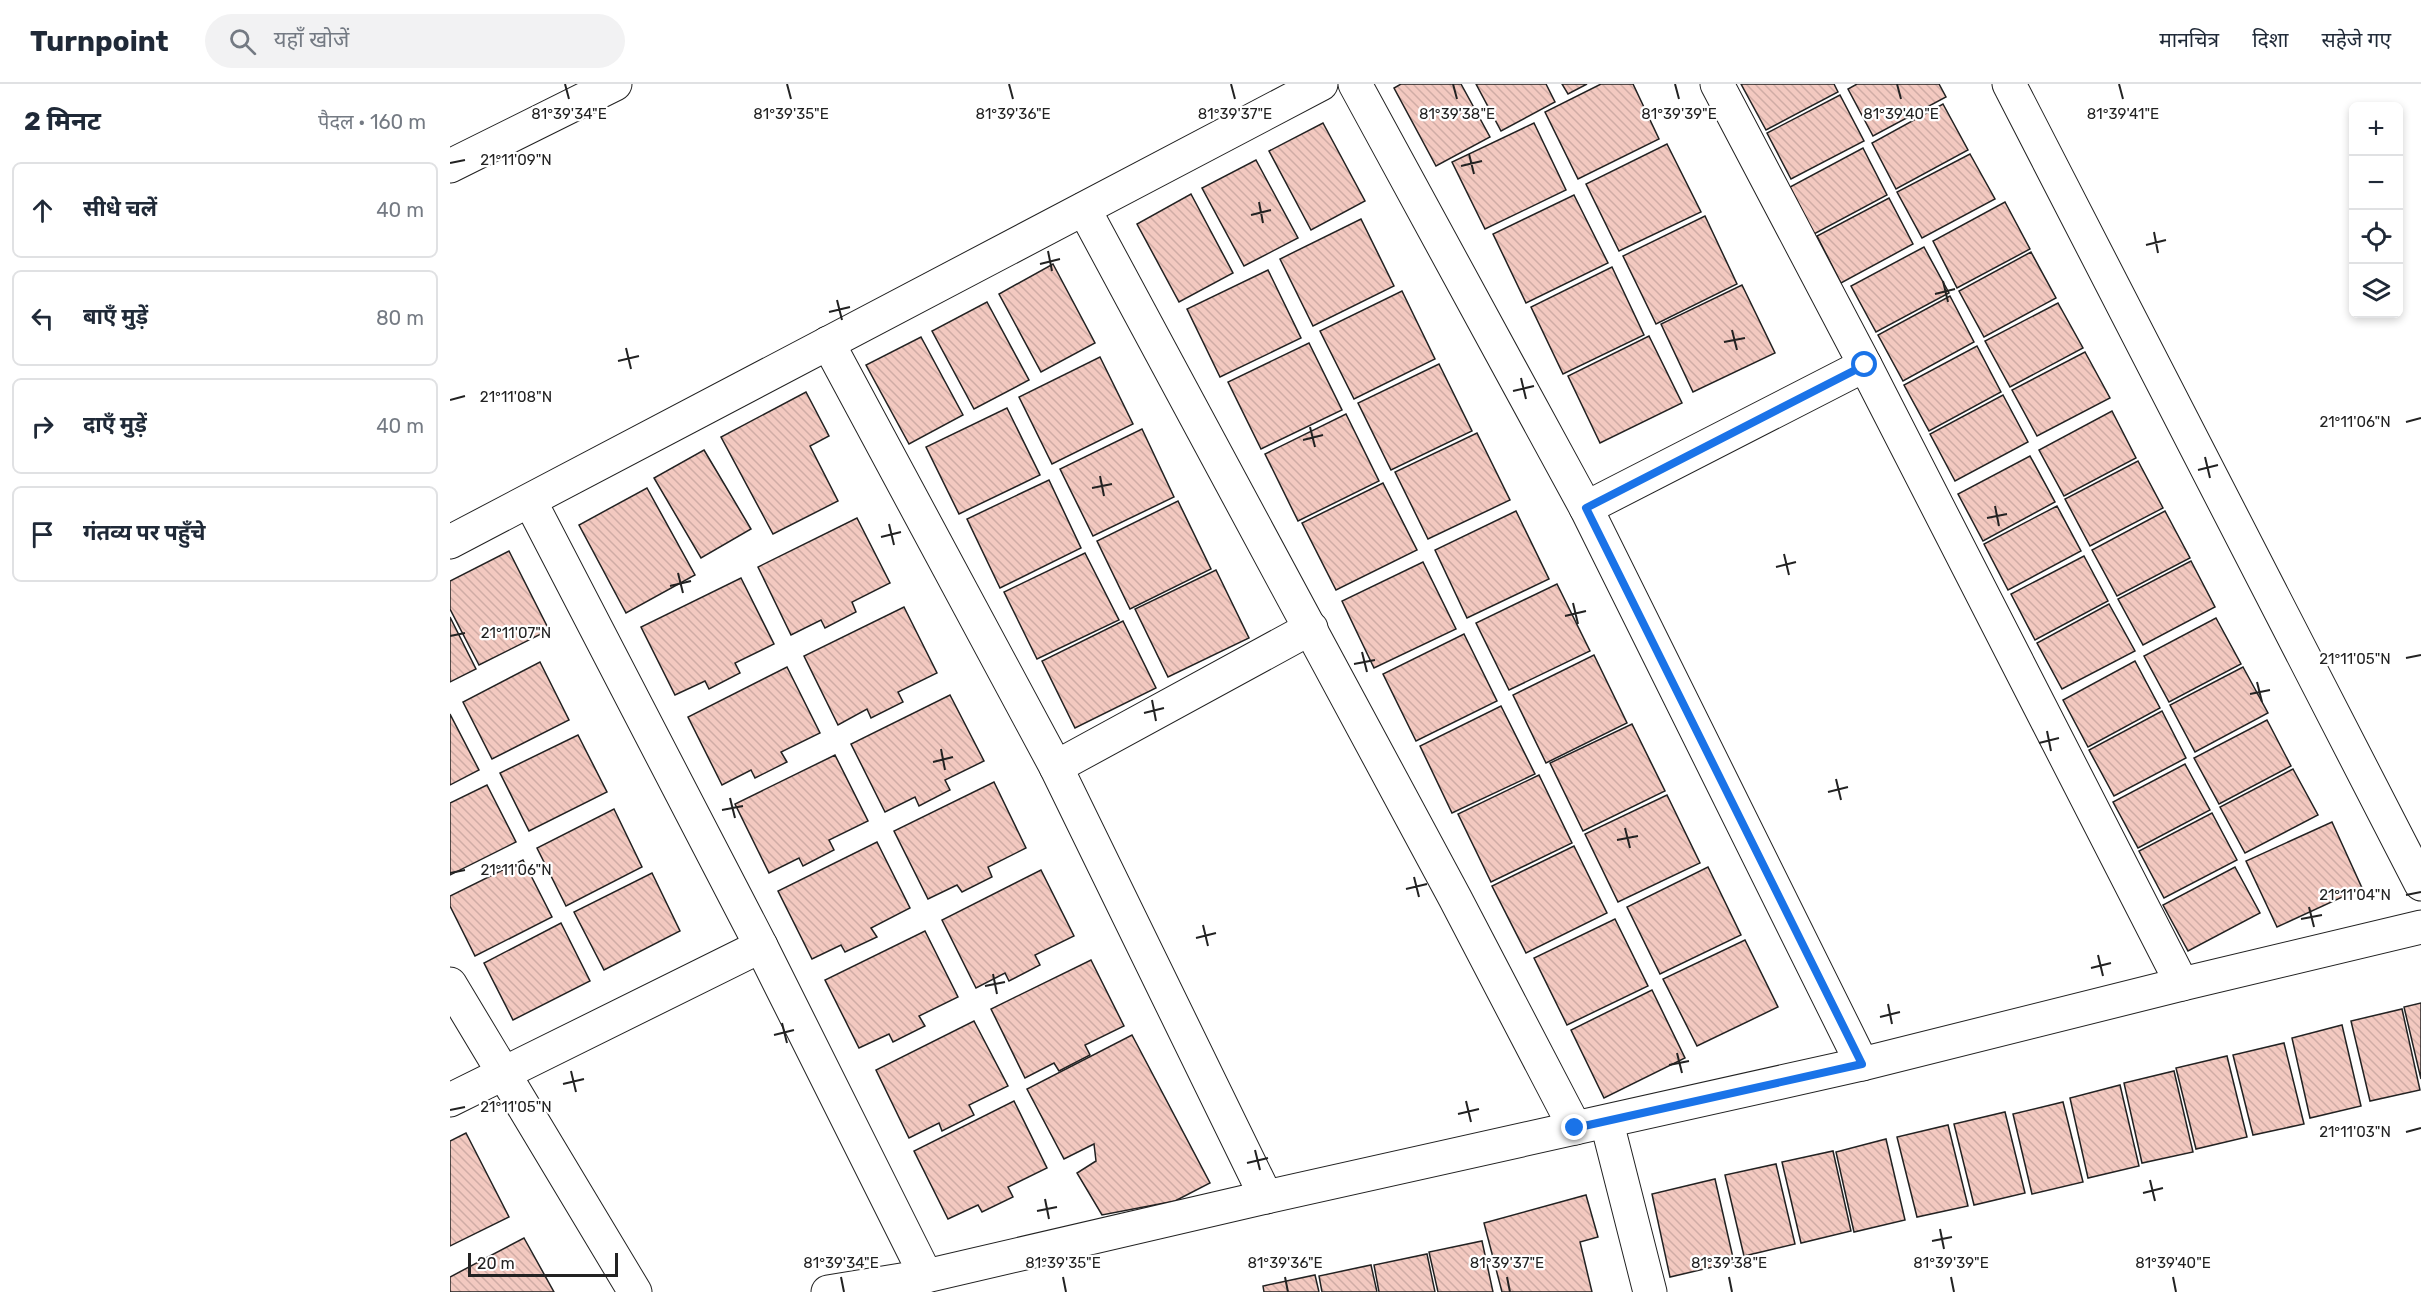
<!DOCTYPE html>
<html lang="hi">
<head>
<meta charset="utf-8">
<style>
	:root { --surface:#fff; --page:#f2f2f3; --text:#1f2937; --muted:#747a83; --line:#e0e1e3 }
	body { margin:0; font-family:Rubik,"Noto Sans Devanagari",sans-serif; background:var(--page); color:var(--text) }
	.controls { position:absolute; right:18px; top:18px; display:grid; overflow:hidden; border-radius:9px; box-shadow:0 3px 9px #0003 }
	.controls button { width:54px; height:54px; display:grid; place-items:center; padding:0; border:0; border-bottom:2px solid var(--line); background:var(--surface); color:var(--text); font:30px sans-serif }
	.scale { position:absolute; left:18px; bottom:15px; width:150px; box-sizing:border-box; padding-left:6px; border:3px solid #222; border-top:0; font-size:16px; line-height:21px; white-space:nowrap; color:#222; -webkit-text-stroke:4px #fff; paint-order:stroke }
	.stop { position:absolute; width:18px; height:18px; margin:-14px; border:4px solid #1a73e8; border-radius:50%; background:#fff }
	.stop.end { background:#1a73e8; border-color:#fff; box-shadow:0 2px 6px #0008 }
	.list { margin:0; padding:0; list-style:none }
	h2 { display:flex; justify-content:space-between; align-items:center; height:78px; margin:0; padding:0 24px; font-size:26px }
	h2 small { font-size:20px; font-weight:400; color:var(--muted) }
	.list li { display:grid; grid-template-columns:39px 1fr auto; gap:18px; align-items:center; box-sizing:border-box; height:96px; margin:0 12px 12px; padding:0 12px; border:2px solid var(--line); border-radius:9px }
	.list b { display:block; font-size:22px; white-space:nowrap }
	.list em { font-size:20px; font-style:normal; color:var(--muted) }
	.icon { flex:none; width:33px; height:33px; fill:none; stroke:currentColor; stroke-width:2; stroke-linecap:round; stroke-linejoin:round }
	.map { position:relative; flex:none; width:1971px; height:1208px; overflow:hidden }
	header { display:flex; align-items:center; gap:36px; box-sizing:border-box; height:84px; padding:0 30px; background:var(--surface); border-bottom:2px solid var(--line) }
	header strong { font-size:28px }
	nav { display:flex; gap:33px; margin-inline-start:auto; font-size:21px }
	.search { width:420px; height:54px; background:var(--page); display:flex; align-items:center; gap:15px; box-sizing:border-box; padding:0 21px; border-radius:33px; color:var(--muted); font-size:22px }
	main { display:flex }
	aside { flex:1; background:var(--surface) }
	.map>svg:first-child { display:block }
	.building { fill:url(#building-back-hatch); stroke:#222; stroke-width:1.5 }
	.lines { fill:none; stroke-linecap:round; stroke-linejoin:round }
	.minor-casing { stroke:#222; stroke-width:35 }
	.minor { stroke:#fff; stroke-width:33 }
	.route { stroke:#1a73e8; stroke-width:8 }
	.ticks { fill:none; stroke:#222; stroke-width:2 }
	.ticks-label { font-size:15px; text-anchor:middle; fill:#222; stroke:#fff; stroke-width:4.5; stroke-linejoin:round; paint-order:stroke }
</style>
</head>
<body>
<header>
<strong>Turnpoint</strong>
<div class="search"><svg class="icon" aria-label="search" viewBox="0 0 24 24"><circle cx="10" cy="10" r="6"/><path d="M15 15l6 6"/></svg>यहाँ खोजें</div>
<nav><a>मानचित्र</a><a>दिशा</a><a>सहेजे गए</a></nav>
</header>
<main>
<aside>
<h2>2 मिनट<small>पैदल · 160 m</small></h2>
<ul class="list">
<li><svg class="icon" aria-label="ahead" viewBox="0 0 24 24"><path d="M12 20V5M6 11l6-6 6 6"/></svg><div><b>सीधे चलें</b></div><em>40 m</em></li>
<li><svg class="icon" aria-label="left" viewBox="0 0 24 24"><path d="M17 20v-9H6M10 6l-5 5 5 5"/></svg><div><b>बाएँ मुड़ें</b></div><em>80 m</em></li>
<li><svg class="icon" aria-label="right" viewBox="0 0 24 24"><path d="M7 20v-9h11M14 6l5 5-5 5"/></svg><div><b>दाएँ मुड़ें</b></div><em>40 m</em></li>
<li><svg class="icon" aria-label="arrive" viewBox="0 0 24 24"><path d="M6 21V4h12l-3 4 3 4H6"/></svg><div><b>गंतव्य पर पहुँचे</b></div></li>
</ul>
</aside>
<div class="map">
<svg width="1971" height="1208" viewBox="0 0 1971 1208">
	<defs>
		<pattern id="building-back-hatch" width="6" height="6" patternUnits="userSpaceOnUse" patternTransform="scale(1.5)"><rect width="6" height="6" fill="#f3c9c0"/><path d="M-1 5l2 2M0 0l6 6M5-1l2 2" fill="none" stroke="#d0aca5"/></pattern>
	</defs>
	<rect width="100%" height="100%" fill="#fff"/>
	<g class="building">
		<polygon points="951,0 1011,0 1040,53 986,82 944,4"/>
		<polygon points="1026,0 1096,0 1105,18 1051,47"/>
		<polygon points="1112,0 1137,0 1118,10"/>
		<polygon points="1151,0 1183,0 1209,55 1128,95 1095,28"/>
		<polygon points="1291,0 1384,0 1388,8 1316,46"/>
		<polygon points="1407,0 1489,0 1496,13 1423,52 1398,5"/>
		<polygon points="1390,11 1414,57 1341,95 1317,49"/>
		<polygon points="1493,20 1518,66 1446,105 1422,59"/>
		<polygon points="873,39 915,117 861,146 819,67"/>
		<polygon points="1084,39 1116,106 1035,145 1002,78"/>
		<polygon points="1217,60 1251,128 1169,167 1136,100"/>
		<polygon points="1413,64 1437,111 1364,150 1340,103"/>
		<polygon points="1520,70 1545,115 1472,154 1447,108"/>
		<polygon points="806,76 848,154 794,182 752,104"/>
		<polygon points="741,110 783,189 729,218 687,140"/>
		<polygon points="1124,111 1158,179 1076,219 1043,150"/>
		<polygon points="1439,114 1463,160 1391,199 1367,152"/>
		<polygon points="1555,118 1580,165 1507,204 1483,157"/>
		<polygon points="1255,132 1287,200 1206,240 1173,172"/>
		<polygon points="911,135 944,202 863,242 830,175"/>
		<polygon points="1474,163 1499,209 1426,248 1401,202"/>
		<polygon points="1581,168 1606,214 1534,253 1509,207"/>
		<polygon points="603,180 645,259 591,288 549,210"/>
		<polygon points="1162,183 1194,251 1113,290 1081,223"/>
		<polygon points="818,186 851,254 770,293 737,225"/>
		<polygon points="1292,201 1325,269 1243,308 1211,240"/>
		<polygon points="952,207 985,275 904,315 870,247"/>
		<polygon points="1500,212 1524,258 1453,297 1428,251"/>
		<polygon points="537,218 579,296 524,325 482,247"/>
		<polygon points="1608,219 1633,264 1560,303 1535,257"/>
		<polygon points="1199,252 1232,319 1150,359 1118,292"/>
		<polygon points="471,253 513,331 459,360 416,281"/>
		<polygon points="859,259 892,326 811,365 778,298"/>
		<polygon points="1527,262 1551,308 1479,347 1454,301"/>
		<polygon points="1635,268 1660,314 1587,352 1562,306"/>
		<polygon points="650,273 683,340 602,380 569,313"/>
		<polygon points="989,280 1022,347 941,386 908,319"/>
		<polygon points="356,308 379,352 360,362 388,417 323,450 271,353"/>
		<polygon points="1553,311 1578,358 1505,397 1480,350"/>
		<polygon points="557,324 590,391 509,430 476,363"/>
		<polygon points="1662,327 1686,374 1614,412 1589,366"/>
		<polygon points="896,330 929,397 848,437 815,370"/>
		<polygon points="692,345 724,413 643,452 610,385"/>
		<polygon points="1027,349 1060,416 978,455 945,388"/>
		<polygon points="254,366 301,445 251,474 204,394"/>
		<polygon points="1580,372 1605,418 1533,457 1508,410"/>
		<polygon points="1688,377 1713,424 1640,462 1615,415"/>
		<polygon points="599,396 631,464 550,504 517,435"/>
		<polygon points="933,399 967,466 886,506 852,439"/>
		<polygon points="197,404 245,491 176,529 129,441"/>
		<polygon points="728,417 761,485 680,525 647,457"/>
		<polygon points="1607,422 1631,467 1558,506 1534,460"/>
		<polygon points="1066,427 1099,495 1017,534 985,466"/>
		<polygon points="1715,427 1740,474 1667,512 1642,466"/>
		<polygon points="407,434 440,499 402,518 406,528 375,544 371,536 341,551 308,483"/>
		<polygon points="59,467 99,546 29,581 0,525 0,497"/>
		<polygon points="635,469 669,536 587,575 554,508"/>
		<polygon points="1634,472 1658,517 1585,556 1561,510"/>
		<polygon points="1741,477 1765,523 1693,561 1668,515"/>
		<polygon points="973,478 1006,545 924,584 892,517"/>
		<polygon points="766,486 799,554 718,593 685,525"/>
		<polygon points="291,494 324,560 285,579 290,589 259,605 255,597 225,611 191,543"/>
		<polygon points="1107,500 1140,567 1059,606 1026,539"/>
		<polygon points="1659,520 1685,567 1612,605 1587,559"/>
		<polygon points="454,523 487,589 448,608 453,618 421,634 417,625 388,641 354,572"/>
		<polygon points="0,533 26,585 0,598"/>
		<polygon points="1766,534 1791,580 1719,618 1694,572"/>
		<polygon points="673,537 706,604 625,644 592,577"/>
		<polygon points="1014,550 1047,617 966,657 933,590"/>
		<polygon points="1144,571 1177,639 1096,679 1063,611"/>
		<polygon points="1685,577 1710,624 1638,663 1613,616"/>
		<polygon points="90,578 119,636 42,675 13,618"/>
		<polygon points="337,583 370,649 331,668 337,678 305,694 301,686 272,701 238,633"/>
		<polygon points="1793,583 1818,629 1745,668 1720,621"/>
		<polygon points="500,611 534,677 495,696 500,706 469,722 465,713 435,728 401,660"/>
		<polygon points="1051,622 1085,690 1002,729 970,662"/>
		<polygon points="1712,627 1736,674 1664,712 1639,666"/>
		<polygon points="0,630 29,686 0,701"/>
		<polygon points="1817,636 1841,682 1769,720 1744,674"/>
		<polygon points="1182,640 1215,707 1133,747 1100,679"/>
		<polygon points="128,651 157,708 79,747 50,689"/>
		<polygon points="385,671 418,737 379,756 384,766 353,782 349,774 319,789 285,720"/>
		<polygon points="1735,680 1760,726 1688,764 1663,718"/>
		<polygon points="1843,685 1868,731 1795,769 1770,723"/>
		<polygon points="1089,691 1122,759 1041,798 1008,730"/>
		<polygon points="544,698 576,764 538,783 542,793 512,808 507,801 478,815 444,747"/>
		<polygon points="37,701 66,758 0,791 0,719"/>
		<polygon points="1217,711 1250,779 1168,818 1135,750"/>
		<polygon points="164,725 192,783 116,822 87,764"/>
		<polygon points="1762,729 1787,776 1714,814 1689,767"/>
		<polygon points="1882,738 1912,804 1827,843 1796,777"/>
		<polygon points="427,758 460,824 421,844 427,853 395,868 391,861 362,875 328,807"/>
		<polygon points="1124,762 1157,829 1076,869 1042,802"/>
		<polygon points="73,776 102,833 25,872 0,822 0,812"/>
		<polygon points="1258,783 1291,851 1210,890 1177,823"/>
		<polygon points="1785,783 1810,829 1738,867 1713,821"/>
		<polygon points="591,786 624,852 585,871 590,881 559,897 555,889 526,904 492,836"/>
		<polygon points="202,789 230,847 154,886 124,828"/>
		<polygon points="1165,835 1198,902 1117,941 1084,874"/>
		<polygon points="111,839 140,897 63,936 34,879"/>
		<polygon points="475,847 508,913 469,932 475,942 443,958 439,950 409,964 375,896"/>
		<polygon points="1295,856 1328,923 1247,962 1213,895"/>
		<polygon points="641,876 674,942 635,961 640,971 609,987 604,979 575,994 541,925"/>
		<polygon points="1202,906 1235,974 1154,1014 1121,946"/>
		<polygon points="1971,919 1971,995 1954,923"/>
		<polygon points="1952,925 1970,1006 1920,1017 1901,937"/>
		<polygon points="524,937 558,1002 519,1021 524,1031 492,1047 489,1039 459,1054 426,986"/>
		<polygon points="1892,941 1911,1022 1860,1034 1842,954"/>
		<polygon points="682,951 760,1099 725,1117 652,1131 627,1089 646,1077 644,1060 614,1075 577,1005"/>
		<polygon points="1834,959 1854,1040 1803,1051 1783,971"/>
		<polygon points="1777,972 1797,1053 1746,1065 1726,984"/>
		<polygon points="1724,987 1743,1068 1692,1079 1674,999"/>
		<polygon points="1670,1001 1689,1082 1638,1094 1620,1014"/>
		<polygon points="564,1017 597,1084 558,1103 563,1113 532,1128 528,1121 498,1135 464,1067"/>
		<polygon points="1613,1018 1633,1098 1582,1110 1563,1030"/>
		<polygon points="1555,1028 1575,1109 1524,1121 1504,1040"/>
		<polygon points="1498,1041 1518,1122 1467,1133 1447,1053"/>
		<polygon points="16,1049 59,1133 0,1162 0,1057"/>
		<polygon points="1436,1055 1455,1136 1404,1148 1386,1068"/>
		<polygon points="1383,1067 1401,1147 1351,1159 1332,1078"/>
		<polygon points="1326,1080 1345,1160 1294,1172 1275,1091"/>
		<polygon points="1265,1095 1284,1178 1220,1193 1202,1110"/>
		<polygon points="1136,1111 1148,1153 1130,1158 1142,1208 1052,1208 1034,1139"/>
		<polygon points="74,1154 104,1208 0,1208 0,1193"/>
		<polygon points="1032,1157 1043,1208 988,1208 979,1168"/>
		<polygon points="977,1170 985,1208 929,1208 924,1181"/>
		<polygon points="921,1181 927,1208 872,1208 869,1192"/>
		<polygon points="865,1191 869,1208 814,1208 813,1202"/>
	</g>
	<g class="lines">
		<defs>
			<g id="minor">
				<polyline points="905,0 1136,424 1412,980"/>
				<polyline points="1267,0 1415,281 1732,900"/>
				<polyline points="1559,0 1971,800"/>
				<polyline points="0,82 165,0"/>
				<polyline points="634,125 1005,814 1125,1044"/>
				<polyline points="378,259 606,683 816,1113"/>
				<polyline points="80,417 311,862 476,1192"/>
				<polyline points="1136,424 1415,281"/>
				<polyline points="0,458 871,0"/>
				<polyline points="606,683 861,544"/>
				<polyline points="0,900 185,1208"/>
				<polyline points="0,1016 311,862"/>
				<polyline points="1157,1039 1200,1208"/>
				<polyline points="378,1208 476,1192 816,1113 1412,980 1732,900 1971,843"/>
			</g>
		</defs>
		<use href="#minor" class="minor-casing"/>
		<use href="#minor" class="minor"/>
	</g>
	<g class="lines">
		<polyline class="route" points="1125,1044 1412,980 1136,424 1415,281"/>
	</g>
	<path class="ticks" d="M115,0L119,15M337,0L341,15M559,0L563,15M781,0L785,15M1003,0L1007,15M1225,0L1229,15M1447,0L1451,15M1669,0L1673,15M1019,70L1024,90M0,79L15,76M1011,82L1032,77M809,118L813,139M801,131L821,126M1704,148L1708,169M1696,161L1716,156M598,167L602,187M590,180L610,175M1493,197L1498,218M1485,210L1505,205M387,216L392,236M379,228L400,223M1282,246L1287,266M1274,258L1295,254M176,264L181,285M168,277L189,272M1071,294L1076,315M1063,307L1084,302M0,316L15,312M1956,338L1971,334M860,343L865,363M853,356L873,351M1755,373L1760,394M1748,386L1768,381M650,392L654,412M642,404L662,400M1545,422L1549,442M1537,434L1557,430M439,440L444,461M431,453L451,448M1334,470L1339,491M1326,483L1346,478M228,489L233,509M220,502L241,497M1123,519L1128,540M1115,532L1136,527M0,552L15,549M912,568L917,588M1956,574L1971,571M904,580L925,576M1807,598L1812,618M1800,610L1820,606M702,616L706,637M694,629L714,624M1597,647L1601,667M1589,659L1609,654M491,665L495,686M483,678L503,673M1386,695L1391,716M1378,708L1398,703M280,714L285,734M272,726L293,722M1175,744L1180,764M1167,756L1188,752M0,789L15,786M964,793L969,813M956,805L977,800M1956,811L1971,808M1859,823L1864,843M1851,835L1872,831M753,841L758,862M746,854L766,849M1648,871L1653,892M1641,884L1661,879M543,890L547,910M535,902L555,898M1438,920L1442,940M1430,933L1450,928M332,939L337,959M324,951L344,946M1227,969L1232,989M1219,981L1239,977M121,987L126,1008M113,1000L134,995M1016,1017L1021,1038M0,1026L15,1023M1008,1030L1029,1025M1956,1048L1971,1044M805,1066L810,1086M797,1079L818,1074M1700,1096L1705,1117M1693,1109L1713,1104M595,1115L599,1135M587,1127L607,1123M1490,1145L1494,1165M1482,1157L1502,1153M391,1193L394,1208M613,1193L616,1208M835,1193L838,1208M1057,1193L1060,1208M1279,1193L1282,1208M1501,1193L1504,1208M1723,1193L1726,1208"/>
	<g class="ticks-label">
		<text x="119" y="35">81°39'34"E</text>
		<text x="341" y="35">81°39'35"E</text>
		<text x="563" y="35">81°39'36"E</text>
		<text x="785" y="35">81°39'37"E</text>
		<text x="1007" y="35">81°39'38"E</text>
		<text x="1229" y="35">81°39'39"E</text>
		<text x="1451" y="35">81°39'40"E</text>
		<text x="1673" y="35">81°39'41"E</text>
		<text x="66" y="81">21°11'09"N</text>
		<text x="66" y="318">21°11'08"N</text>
		<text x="1905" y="343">21°11'06"N</text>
		<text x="66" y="554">21°11'07"N</text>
		<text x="1905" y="580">21°11'05"N</text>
		<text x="66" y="791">21°11'06"N</text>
		<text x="1905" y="816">21°11'04"N</text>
		<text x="66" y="1028">21°11'05"N</text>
		<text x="1905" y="1053">21°11'03"N</text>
		<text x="391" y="1184">81°39'34"E</text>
		<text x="613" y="1184">81°39'35"E</text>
		<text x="835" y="1184">81°39'36"E</text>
		<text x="1057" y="1184">81°39'37"E</text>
		<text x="1279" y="1184">81°39'38"E</text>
		<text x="1501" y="1184">81°39'39"E</text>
		<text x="1723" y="1184">81°39'40"E</text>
	</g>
</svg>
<div class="controls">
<button>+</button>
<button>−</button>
<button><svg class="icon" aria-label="locate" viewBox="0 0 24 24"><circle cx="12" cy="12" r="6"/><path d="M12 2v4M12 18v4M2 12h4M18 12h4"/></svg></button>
<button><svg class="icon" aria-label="layers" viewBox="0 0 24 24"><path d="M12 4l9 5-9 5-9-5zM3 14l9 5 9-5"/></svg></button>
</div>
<div class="scale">20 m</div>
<div class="stop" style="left:1415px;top:281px"></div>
<div class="stop end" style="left:1125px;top:1044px"></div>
</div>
</main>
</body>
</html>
